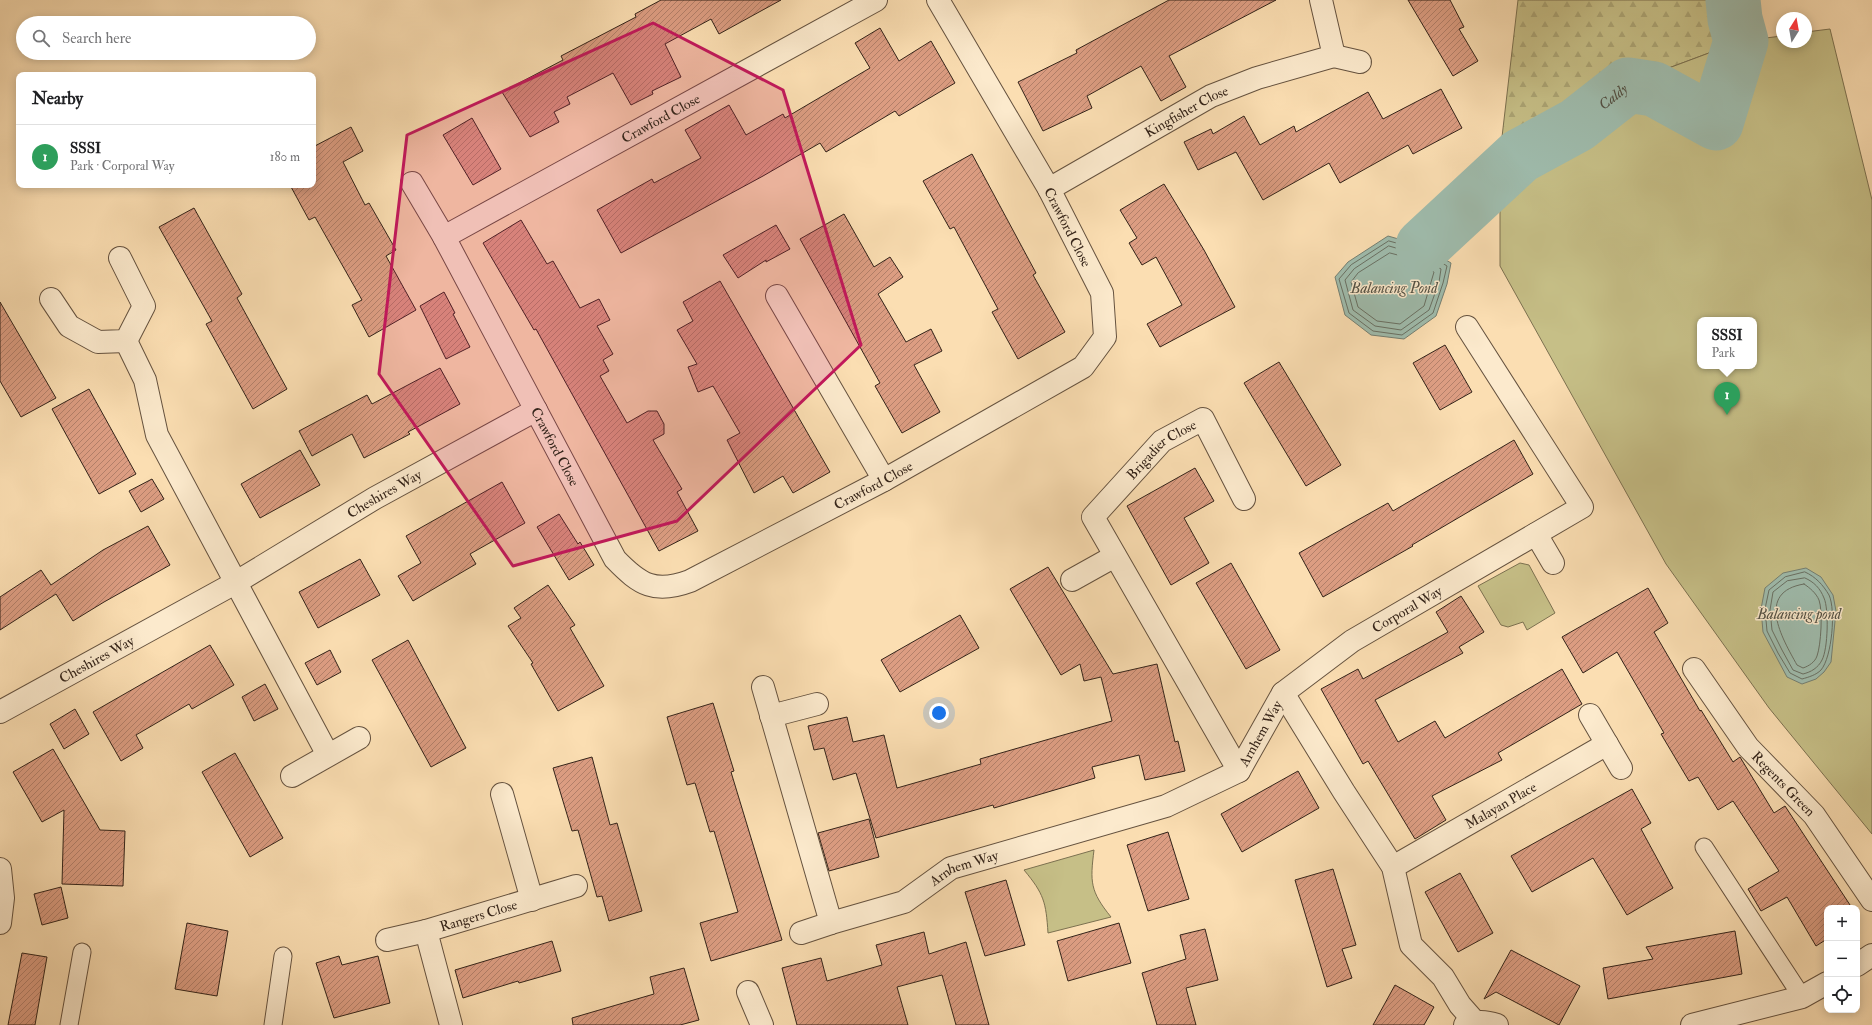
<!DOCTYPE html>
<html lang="en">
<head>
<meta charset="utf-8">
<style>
	:root { --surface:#fff; --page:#f6f6f6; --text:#202124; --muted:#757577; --line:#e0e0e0; --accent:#111827 }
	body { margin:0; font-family:"IM FELL Double Pica",serif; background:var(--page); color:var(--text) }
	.controls { position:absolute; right:12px; bottom:12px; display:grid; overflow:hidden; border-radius:8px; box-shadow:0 2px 10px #0003 }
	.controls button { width:36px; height:36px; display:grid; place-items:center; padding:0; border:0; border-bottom:1px solid var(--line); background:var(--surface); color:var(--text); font:20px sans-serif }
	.compass { position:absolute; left:1776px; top:12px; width:36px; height:36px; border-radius:50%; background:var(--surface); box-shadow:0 2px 10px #0003; rotate:11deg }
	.you { position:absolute; left:939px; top:713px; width:14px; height:14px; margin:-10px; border:3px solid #fff; border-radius:50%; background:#1a73e8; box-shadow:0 0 0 6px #1a73e833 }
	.badge { display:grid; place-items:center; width:26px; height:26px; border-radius:50%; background:var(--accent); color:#fff; font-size:13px; font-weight:700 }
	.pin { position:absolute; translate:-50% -33px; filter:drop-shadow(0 1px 2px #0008) }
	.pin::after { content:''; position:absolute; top:21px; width:14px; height:12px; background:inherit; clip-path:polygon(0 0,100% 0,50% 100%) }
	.popup { position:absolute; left:1697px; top:317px; width:60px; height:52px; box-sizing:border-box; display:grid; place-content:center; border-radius:8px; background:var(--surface); filter:drop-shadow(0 1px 3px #0005); font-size:13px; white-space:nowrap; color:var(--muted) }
	.popup b { font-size:15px; color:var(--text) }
	.popup::after { content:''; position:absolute; left:50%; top:100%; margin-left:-8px; border:8px solid transparent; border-top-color:var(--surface) }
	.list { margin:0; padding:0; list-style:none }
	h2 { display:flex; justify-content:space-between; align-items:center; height:52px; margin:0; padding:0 16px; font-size:17px }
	h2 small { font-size:13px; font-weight:400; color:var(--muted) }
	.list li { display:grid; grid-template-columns:26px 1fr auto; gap:12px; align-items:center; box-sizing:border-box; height:64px; padding:0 16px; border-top:1px solid var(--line) }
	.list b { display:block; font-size:15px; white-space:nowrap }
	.list p { margin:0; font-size:13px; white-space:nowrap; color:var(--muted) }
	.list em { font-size:13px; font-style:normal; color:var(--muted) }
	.icon { flex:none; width:22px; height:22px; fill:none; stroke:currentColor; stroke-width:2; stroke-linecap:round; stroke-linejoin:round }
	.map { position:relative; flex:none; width:1872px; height:1025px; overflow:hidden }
	.search { position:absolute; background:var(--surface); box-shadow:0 2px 10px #0003; left:16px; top:16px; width:300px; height:44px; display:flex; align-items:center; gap:10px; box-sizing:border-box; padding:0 14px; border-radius:22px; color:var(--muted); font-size:15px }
	.panel { position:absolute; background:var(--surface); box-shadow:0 2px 10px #0003; left:16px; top:72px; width:300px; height:116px; border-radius:8px }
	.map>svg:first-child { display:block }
	.forest { fill:url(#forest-firs); stroke:#7c7150 }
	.park { fill:#c6bf87; stroke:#7c7150; fill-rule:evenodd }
	.water { fill:#9fbcad; stroke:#747f72 }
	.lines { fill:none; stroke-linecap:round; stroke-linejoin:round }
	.shore { stroke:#697063; stroke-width:1 }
	.river { stroke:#9fbcad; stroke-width:55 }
	.building { fill:url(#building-hatch); stroke:#332319 }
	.service-casing { stroke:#65523f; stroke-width:19 }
	.minor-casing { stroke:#65523f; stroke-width:24 }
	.service { stroke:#fceacd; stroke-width:17 }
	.minor { stroke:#fceacd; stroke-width:22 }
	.marked { fill:#c2185b; fill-opacity:0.2; stroke:#c2185b; stroke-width:3; stroke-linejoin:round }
	.labels { text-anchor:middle; stroke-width:3; stroke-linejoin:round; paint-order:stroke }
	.street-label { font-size:14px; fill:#332319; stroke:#fceacd }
	.water-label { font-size:15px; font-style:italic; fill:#535145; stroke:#fceacd }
</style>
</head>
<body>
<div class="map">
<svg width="1872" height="1025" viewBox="0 0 1872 1025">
	<defs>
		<pattern id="forest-firs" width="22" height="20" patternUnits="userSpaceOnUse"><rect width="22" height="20" fill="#c6bf87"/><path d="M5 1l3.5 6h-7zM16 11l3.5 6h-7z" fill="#aba474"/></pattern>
		<pattern id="building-hatch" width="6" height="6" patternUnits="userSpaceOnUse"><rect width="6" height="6" fill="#dc9d82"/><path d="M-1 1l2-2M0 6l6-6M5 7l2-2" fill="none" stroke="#b3806a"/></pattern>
	</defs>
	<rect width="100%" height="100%" fill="#fbdeb2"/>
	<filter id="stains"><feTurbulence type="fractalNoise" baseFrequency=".005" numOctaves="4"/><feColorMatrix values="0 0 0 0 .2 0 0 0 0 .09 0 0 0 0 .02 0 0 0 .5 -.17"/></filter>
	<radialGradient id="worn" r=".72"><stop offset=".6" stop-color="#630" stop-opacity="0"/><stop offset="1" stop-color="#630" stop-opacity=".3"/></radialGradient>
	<polygon class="forest" points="1518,0 1733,0 1735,19 1741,41 1642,78 1500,154"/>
	<g class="park">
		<path d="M1830,29L1872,200V834L1769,708L1666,564L1500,266V154L1520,167L1642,78L1741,41L1782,36V42H1806V32ZM1700,320H1754V366H1700Z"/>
		<polygon points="1520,563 1529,565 1555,613 1527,630 1523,622 1508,627 1501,625 1478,586"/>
		<path d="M1094,850C1090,882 1090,891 1111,917L1048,933C1046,902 1044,894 1024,870Z"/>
	</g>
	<g class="water">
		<polygon points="1388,236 1423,246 1451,263 1447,284 1436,316 1404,339 1371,335 1345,315 1335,277 1348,262"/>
		<polygon points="1806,568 1821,577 1833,595 1836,611 1831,662 1824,672 1816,679 1802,684 1787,677 1763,632 1761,609 1765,588 1783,573"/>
	</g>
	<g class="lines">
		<g class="shore">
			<polygon points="1389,241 1422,250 1447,266 1443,283 1433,313 1402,335 1373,331 1349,313 1339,279 1351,265"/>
			<polygon points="1389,246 1420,255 1441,269 1439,282 1429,310 1401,330 1375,326 1353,310 1345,280 1354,269"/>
			<polygon points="1390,253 1417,260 1434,272 1424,306 1400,324 1377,321 1358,307 1351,282 1358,273"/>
			<path d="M1805,572C1816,577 1823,585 1829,595C1836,610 1832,657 1821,670C1816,675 1809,677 1802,679L1790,673L1778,653L1767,631L1765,609L1769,590L1785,577Z"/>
			<path d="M1805,578C1814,582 1820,588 1824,598C1829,609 1828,649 1822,660C1818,668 1811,672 1803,674L1793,670L1782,650L1772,630L1770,610L1773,592L1787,581Z"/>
			<path d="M1804,584C1810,588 1816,593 1819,600C1823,611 1821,645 1817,656C1815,662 1809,666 1803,668L1797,665C1782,638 1755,592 1804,584Z"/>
		</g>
		<path class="river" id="s1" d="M1423,246L1520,156L1577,125L1628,85L1654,89L1716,123L1741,41L1735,19L1733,0"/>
	</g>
	<g class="building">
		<polygon points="661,0 781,0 719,34 711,19 665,44 681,77 652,91 653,94 631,105 613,73 567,97 570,104 554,112 559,122 530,137 502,92 563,60 561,56 636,17 635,14"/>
		<polygon points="1169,0 1276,0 1169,56 1186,87 1161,101 1141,66 1087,96 1092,108 1043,131 1018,82 1077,53 1076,50"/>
		<polygon points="1408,0 1450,0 1464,27 1459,29 1478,61 1453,76"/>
		<polygon points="880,28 899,61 931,41 955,83 899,116 895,111 826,152 820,143 763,176 621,253 597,210 652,179 654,183 701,158 685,130 729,105 746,135 783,114 785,118 870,68 855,43"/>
		<polygon points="1441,89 1462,128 1413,154 1408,145 1340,183 1329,163 1263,200 1236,152 1198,170 1184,142 1211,129 1213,134 1244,116 1260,145 1294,126 1296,132 1368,92 1383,119"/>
		<polygon points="472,118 501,169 473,185 443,135"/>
		<polygon points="351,127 363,151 343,162 365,205 369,203 396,250 386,256 416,310 369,337 352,305 362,300 315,217 309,220 290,185 313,185 313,147"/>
		<polygon points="972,154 1036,273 1033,275 1065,332 1018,359 992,312 998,309 954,227 950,229 923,181"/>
		<polygon points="1164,184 1204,250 1235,307 1160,347 1147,324 1182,305 1156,257 1142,265 1129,243 1137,238 1120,210"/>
		<polygon points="194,208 242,294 237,298 287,389 253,409 206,324 212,321 159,227"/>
		<polygon points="844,214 874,267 890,257 903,277 878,294 906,342 931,329 942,351 914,365 940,412 902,433 875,386 880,383 800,239"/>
		<polygon points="521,220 547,264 553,261 580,308 599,299 610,320 597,326 613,354 603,360 609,371 600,376 627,423 648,411 657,411 664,424 664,434 653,440 682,489 677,492 698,531 659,551 536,329 534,330 483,243"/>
		<polygon points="776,225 790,249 766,262 766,260 738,278 723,255"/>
		<polygon points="720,281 830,472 793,493 783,476 754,493 727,440 740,433 713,386 698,392 688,367 697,364 677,330 693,321 683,302"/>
		<polygon points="444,292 455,313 453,314 470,347 446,359 420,306"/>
		<polygon points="0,302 56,398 21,417 0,381"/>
		<polygon points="1445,345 1472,392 1440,410 1413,363"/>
		<polygon points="1279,362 1341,465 1306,486 1244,383"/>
		<polygon points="440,368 460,404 408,432 410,434 364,458 352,434 312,456 299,431 367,395 372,404"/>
		<polygon points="89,389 136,474 99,494 52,409"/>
		<polygon points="1514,440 1533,474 1412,545 1413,546 1323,597 1299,553 1388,503 1393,511"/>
		<polygon points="300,450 320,485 260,518 241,484"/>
		<polygon points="1195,468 1214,501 1184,518 1209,563 1171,585 1127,506"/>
		<polygon points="152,479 164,499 141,512 129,491"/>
		<polygon points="502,482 525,523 470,554 476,564 413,601 398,576 421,563 406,536"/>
		<polygon points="559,514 578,544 580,542 594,565 569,580 537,527"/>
		<polygon points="148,526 170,565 104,602 73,621 56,594 0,630 0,597 41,570 51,585 103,550"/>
		<polygon points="360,559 380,595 318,628 299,592"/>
		<polygon points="1231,563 1280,650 1246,669 1196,583"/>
		<polygon points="1048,567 1113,674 1157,664 1175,742 1178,741 1185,771 1145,780 1139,755 1092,767 1095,778 994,808 993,805 876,838 856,773 833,780 824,748 814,750 808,726 847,717 853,742 884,735 897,788 981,764 980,759 1112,721 1101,677 1084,681 1080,664 1061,675 1010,589"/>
		<polygon points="548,585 575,625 570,628 604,686 558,711 531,664 533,663 508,626 521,618 514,608"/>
		<polygon points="1648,588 1668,623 1654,632 1700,711 1701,710 1733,762 1740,757 1774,813 1785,806 1852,908 1827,908 1827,939 1816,946 1787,897 1761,911 1748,889 1779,871 1733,801 1718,810 1698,777 1689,781 1661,734 1664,733 1617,652 1583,673 1562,637"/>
		<polygon points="1461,596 1484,632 1459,647 1463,653 1375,700 1398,742 1435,721 1445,738 1562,669 1582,704 1498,753 1502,760 1432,796 1446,820 1415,839 1368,761 1363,764 1321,689 1358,669 1363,679 1448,632 1436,612"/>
		<polygon points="960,615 979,648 900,692 881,660"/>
		<polygon points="408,640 466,748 431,767 372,660"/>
		<polygon points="210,645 234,685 192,709 189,704 136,735 143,748 121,761 93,712"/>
		<polygon points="330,650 341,672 317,685 305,663"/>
		<polygon points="265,684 278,709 254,721 242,697"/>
		<polygon points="713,703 734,771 731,772 782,940 711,961 700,923 738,912 714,831 710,832 695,783 687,785 667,717"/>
		<polygon points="75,709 89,734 64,749 50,724"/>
		<polygon points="53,749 100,830 125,831 123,886 62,884 64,810 42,822 13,772"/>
		<polygon points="235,753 283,838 250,857 202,772"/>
		<polygon points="592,757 610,825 617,823 642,911 609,921 602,896 597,897 578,830 572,831 553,768"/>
		<polygon points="1298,771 1319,808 1242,852 1221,814"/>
		<polygon points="1632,789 1651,823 1641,829 1673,888 1627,915 1593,858 1532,892 1511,856"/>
		<polygon points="869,819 879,857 829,871 818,833"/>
		<polygon points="1168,832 1189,899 1148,911 1127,845"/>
		<polygon points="1333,869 1356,945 1342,949 1352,978 1327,987 1295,880"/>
		<polygon points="1460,873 1493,933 1458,952 1425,892"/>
		<polygon points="1006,880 1025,945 985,956 965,892"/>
		<polygon points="61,887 68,918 42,925 34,894"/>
		<polygon points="187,923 228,931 217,996 175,989"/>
		<polygon points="1119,923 1131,963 1068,981 1057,941"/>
		<polygon points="1205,929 1218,980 1186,988 1196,1025 1157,1025 1142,973 1186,959 1180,935"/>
		<polygon points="1735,931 1742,974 1608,999 1603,968 1653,959 1646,947"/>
		<polygon points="924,932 929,954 966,942 989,1025 956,1025 942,975 897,987 908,1025 797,1025 782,968 821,958 827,981 882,965 876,945"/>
		<polygon points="552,941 561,971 519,983 518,981 463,998 455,970"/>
		<polygon points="1511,950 1580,986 1559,1025 1496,992 1484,999"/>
		<polygon points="22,953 47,957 35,1025 8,1025"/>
		<polygon points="339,956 342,965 378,956 390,1003 334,1018 316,963"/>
		<polygon points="684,968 699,1020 680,1025 573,1025 572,1018 654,994 650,977"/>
		<polygon points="1395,985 1434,1007 1424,1025 1373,1025"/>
	</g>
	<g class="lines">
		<defs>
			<g id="service">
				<polyline points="1704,847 1802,997"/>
				<polyline points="69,1025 82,952"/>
				<polyline points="273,1025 283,956"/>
			</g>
			<g id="minor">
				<polyline points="1334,56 1360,62"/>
				<path id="s2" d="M412,183L444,237L615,559C640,585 655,594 690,581L884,480L1083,367L1105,337L1102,293L1049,189L938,0"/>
				<path id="s3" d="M1049,189L1211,96L1257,78L1334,56L1321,0"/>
				<path id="s4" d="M444,237L876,0"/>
				<polyline points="777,296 884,480"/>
				<polyline points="51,299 69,326 98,342 126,341 144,306 120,258"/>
				<polyline points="126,341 145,380 157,435 328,755"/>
				<polyline points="1536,534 1553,563"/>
				<polyline points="1072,580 1115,556"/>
				<path id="s5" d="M1694,669L1748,747L1814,815L1872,900"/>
				<polyline points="763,687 831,923 801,933"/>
				<polyline points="1283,693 1344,792 1393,867 1411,945 1443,977 1460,1005 1475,1022"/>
				<path id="s6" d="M0,712L235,583L375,498L536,410"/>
				<polyline points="1590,715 1621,768"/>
				<polyline points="771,716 817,704"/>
				<path id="s7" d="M1239,771L1093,517L1162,441L1203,419L1244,499"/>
				<polyline points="292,776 359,738"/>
				<polyline points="502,794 532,900"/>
				<path id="s8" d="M1393,867L1607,744"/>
				<polyline points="0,869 3,898 0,923"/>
				<path id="s9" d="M831,923L904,902L951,868L1166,806L1239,771L1283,693L1352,641L1582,507L1467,327"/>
				<polyline points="387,940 426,931"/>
				<polyline points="1857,965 1872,955"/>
				<polyline points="748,992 762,1025"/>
				<path id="s10" d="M451,1025L426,931L576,886"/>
				<path d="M1465,1025C1477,1021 1485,1021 1497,1025"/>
				<polyline points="1692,1025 1802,997 1827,983"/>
			</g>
		</defs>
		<use href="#service" class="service-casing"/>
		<use href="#minor" class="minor-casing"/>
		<use href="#service" class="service"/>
		<use href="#minor" class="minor"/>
	</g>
	<path class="marked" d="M653,23L783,90L861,345L677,521L513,566L379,374L407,135Z"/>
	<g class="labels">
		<g class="street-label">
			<text dy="5" stroke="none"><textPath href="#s3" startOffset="158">Kingfisher Close</textPath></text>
			<text dy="5" stroke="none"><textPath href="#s4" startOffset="247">Crawford Close</textPath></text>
			<text transform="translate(1068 227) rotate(63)" y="5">Crawford Close</text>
			<text dy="5" stroke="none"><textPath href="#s2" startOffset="300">Crawford Close</textPath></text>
			<text dy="5" stroke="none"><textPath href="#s7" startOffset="390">Brigadier Close</textPath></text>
			<text dy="5" stroke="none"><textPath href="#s2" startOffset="719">Crawford Close</textPath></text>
			<text dy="5" stroke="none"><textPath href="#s6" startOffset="442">Cheshires Way</textPath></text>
			<text dy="5" stroke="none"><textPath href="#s9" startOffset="678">Corporal Way</textPath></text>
			<text dy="5" stroke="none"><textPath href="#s6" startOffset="110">Cheshires Way</textPath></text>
			<text dy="5" stroke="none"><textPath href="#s9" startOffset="482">Arnhem Way</textPath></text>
			<text dy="5" stroke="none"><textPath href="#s5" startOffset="146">Regents Green</textPath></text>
			<text dy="5" stroke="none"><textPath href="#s8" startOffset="124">Malayan Place</textPath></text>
			<text dy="5" stroke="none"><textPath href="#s9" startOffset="146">Arnhem Way</textPath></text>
			<text dy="5" stroke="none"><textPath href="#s10" startOffset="152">Rangers Close</textPath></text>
		</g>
		<g class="water-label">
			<text dy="5" stroke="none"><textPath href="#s1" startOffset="243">Caldy</textPath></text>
			<text x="1394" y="293">Balancing Pond</text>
			<text x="1799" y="619">Balancing pond</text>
		</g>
	</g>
	<rect width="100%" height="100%" filter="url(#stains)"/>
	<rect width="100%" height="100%" fill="url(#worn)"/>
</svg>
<div class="controls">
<button>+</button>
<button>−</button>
<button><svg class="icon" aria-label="locate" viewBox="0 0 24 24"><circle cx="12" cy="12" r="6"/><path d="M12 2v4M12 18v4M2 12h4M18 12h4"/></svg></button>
</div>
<svg class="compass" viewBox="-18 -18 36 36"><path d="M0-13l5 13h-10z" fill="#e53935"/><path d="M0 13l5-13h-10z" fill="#757577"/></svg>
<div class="you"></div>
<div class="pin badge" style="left:1727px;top:415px;background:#2e9e5b">1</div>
<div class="popup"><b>SSSI</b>Park</div>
<div class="search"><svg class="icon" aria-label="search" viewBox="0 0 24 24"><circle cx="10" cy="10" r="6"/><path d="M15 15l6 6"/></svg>Search here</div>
<section class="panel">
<h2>Nearby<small></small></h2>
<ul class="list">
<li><span class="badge" style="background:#2e9e5b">1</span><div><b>SSSI</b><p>Park · Corporal Way</p></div><em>180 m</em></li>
</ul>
</section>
</div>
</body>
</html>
